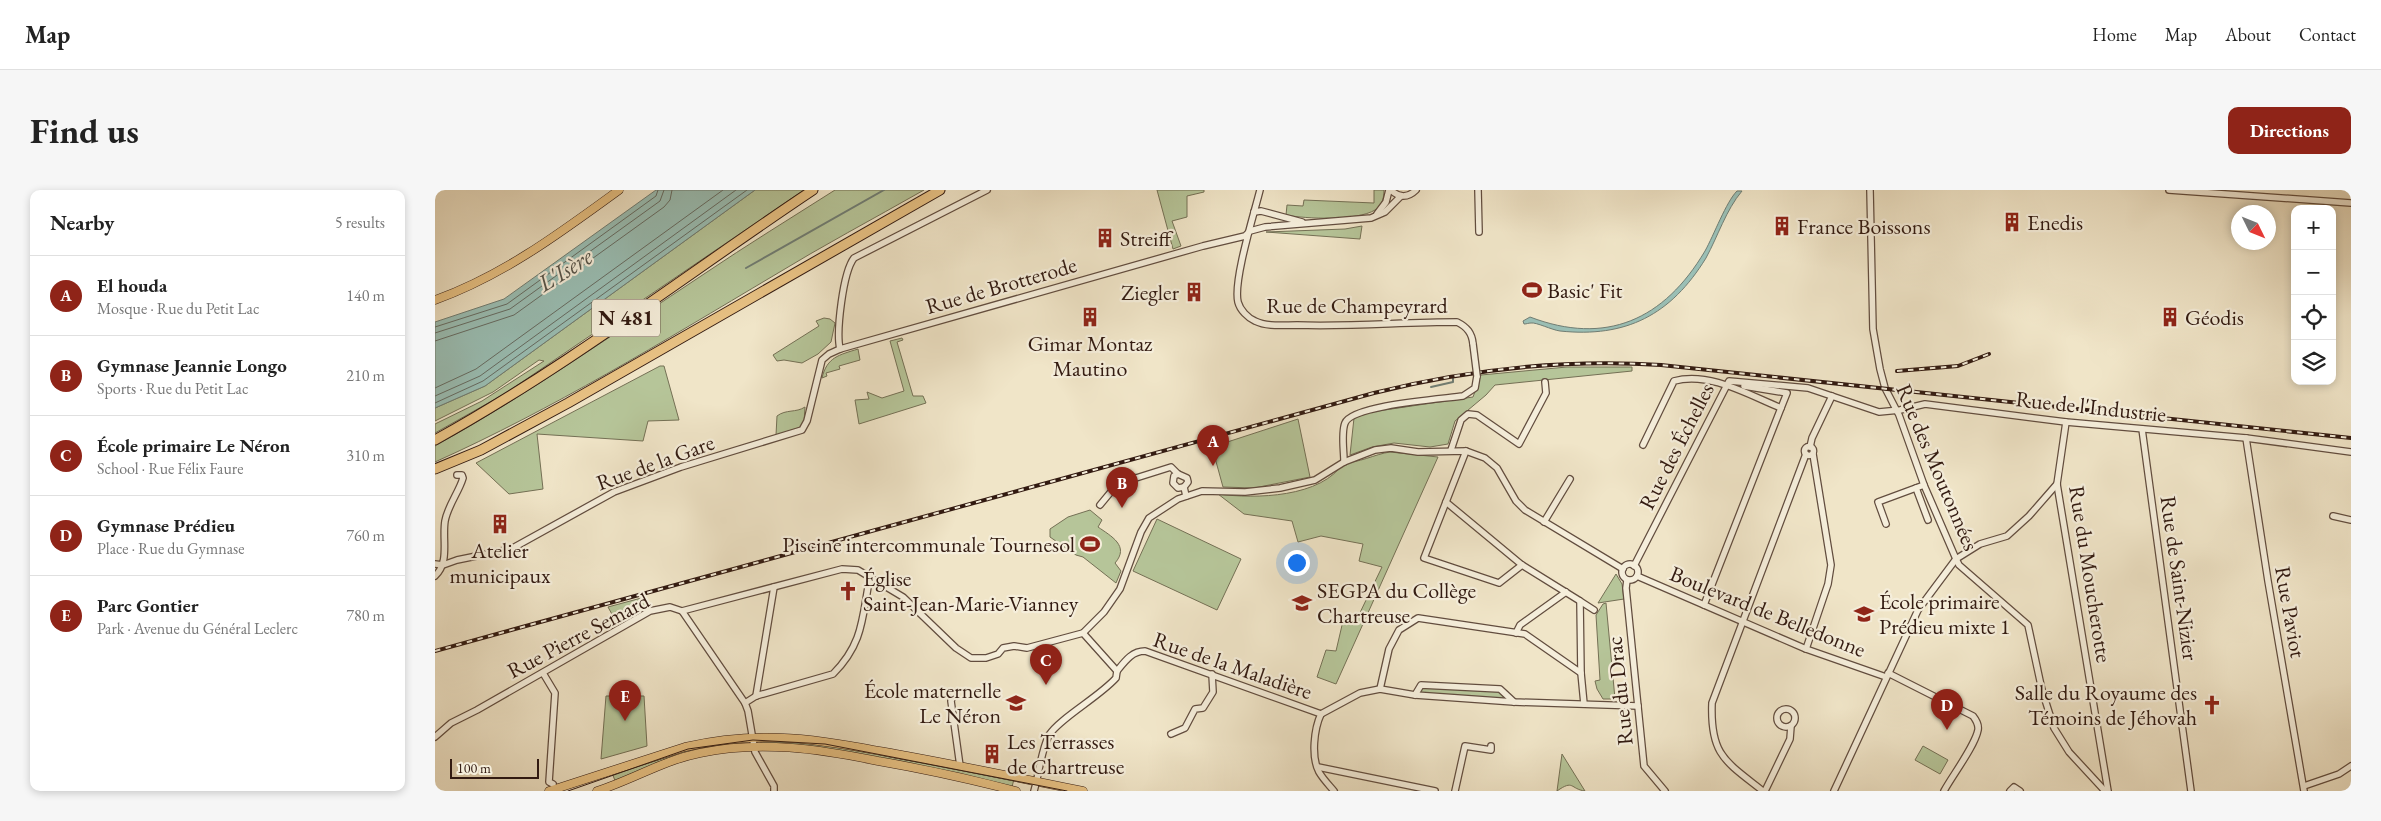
<!DOCTYPE html>
<html lang="en">
<head>
<meta charset="utf-8">
<style>
	:root { --surface:#fff; --page:#f6f6f6; --text:#222; --muted:#767676; --line:#e0e0e0; --accent:#8f2418 }
	body { margin:0; font-family:"EB Garamond",serif; background:var(--page); color:var(--text) }
	.controls { position:absolute; right:15px; top:15px; display:grid; overflow:hidden; border-radius:10px; box-shadow:0 2px 8px #0003 }
	.controls button { width:45px; height:45px; display:grid; place-items:center; padding:0; border:0; border-bottom:1px solid var(--line); background:var(--surface); color:var(--text); font:25px sans-serif }
	.compass { position:absolute; left:1796px; top:15px; width:45px; height:45px; border-radius:50%; background:var(--surface); box-shadow:0 2px 8px #0003; rotate:133deg }
	.scale { position:absolute; left:15px; bottom:12px; width:89px; box-sizing:border-box; padding-left:5px; border:2px solid #321a11; border-top:0; font-size:14px; line-height:18px; white-space:nowrap; color:#321a11; -webkit-text-stroke:4px #f5eedb; paint-order:stroke }
	.you { position:absolute; left:861px; top:372px; width:18px; height:18px; margin:-12px; border:4px solid #fff; border-radius:50%; background:#1a73e8; box-shadow:0 0 0 8px #1a73e833 }
	.badge { display:grid; place-items:center; width:32px; height:32px; border-radius:50%; background:var(--accent); color:#fff; font-size:16px; font-weight:700 }
	.pin { position:absolute; translate:-50% -41px; filter:drop-shadow(0 1px 2px #0008) }
	.pin::after { content:''; position:absolute; top:26px; width:18px; height:15px; background:inherit; clip-path:polygon(0 0,100% 0,50% 100%) }
	.list { margin:0; padding:0; list-style:none }
	h2 { display:flex; justify-content:space-between; align-items:center; height:65px; margin:0; padding:0 20px; font-size:21px }
	h2 small { font-size:16px; font-weight:400; color:var(--muted) }
	.list li { display:grid; grid-template-columns:32px 1fr auto; gap:15px; align-items:center; box-sizing:border-box; height:80px; padding:0 20px; border-top:1px solid var(--line) }
	.list b { display:block; font-size:19px; white-space:nowrap }
	.list p { margin:0; font-size:16px; white-space:nowrap; color:var(--muted) }
	.list em { font-size:16px; font-style:normal; color:var(--muted) }
	.icon { flex:none; width:28px; height:28px; fill:none; stroke:currentColor; stroke-width:2; stroke-linecap:round; stroke-linejoin:round }
	.map { position:relative; flex:none; width:1916px; height:601px; overflow:hidden; border-radius:10px }
	header { display:flex; align-items:center; gap:30px; box-sizing:border-box; height:70px; padding:0 25px; background:var(--surface); border-bottom:1px solid var(--line) }
	header strong { font-size:24px }
	nav { display:flex; gap:28px; margin-inline-start:auto; font-size:18px }
	.intro { display:flex; align-items:center; justify-content:space-between; box-sizing:border-box; height:120px; padding:0 30px }
	h1 { margin:0; font-size:35px }
	.button { padding:12px 22px; border-radius:10px; background:var(--accent); color:#fff; font-size:18px; font-weight:700 }
	main { display:flex; gap:30px; padding:0 30px }
	aside { flex:1; background:var(--surface); border-radius:10px; box-shadow:0 2px 8px #0003 }
	.map>svg:first-child { display:block }
	.green { fill:#b6c599; stroke:#747055 }
	.water { fill:#9abfb5; stroke:#707d73 }
	.lines { fill:none; stroke-linecap:round; stroke-linejoin:round }
	.shore { stroke:#666c63; stroke-width:1 }
	.stream { stroke:#707d73; stroke-width:2 }
	.minor-casing { stroke:#624d3f; stroke-width:8 }
	.major-casing { stroke:#321a11; stroke-width:9 }
	.highway-casing { stroke:#321a11; stroke-width:11 }
	.minor { stroke:#f5eedb; stroke-width:5.5 }
	.major { stroke:#e8c284; stroke-width:8 }
	.highway { stroke:#e8c284; stroke-width:9 }
	.tram { stroke:#321a11; stroke-width:1 }
	.rail-casing { stroke:#321a11; stroke-width:4 }
	.rail { stroke:#f5eedb; stroke-width:2; stroke-dasharray:5.5; stroke-linecap:butt }
	.minor-bridge-casing { stroke:#624d3f; stroke-width:8; stroke-linecap:butt }
	.minor-bridge { stroke:#f5eedb; stroke-width:5.5 }
	.labels { text-anchor:middle; stroke-width:4.5; stroke-linejoin:round; paint-order:stroke }
	.shield { fill:#f5eedb; stroke:#6c5a4e; stroke-width:1 }
	.shield-label { font-size:21px; font-weight:bold; fill:#321a11 }
	.poi-label { font-size:22px; fill:#321a11; stroke:#f5eedb; text-anchor:start }
	.street-label { font-size:22px; fill:#321a11; stroke:#f5eedb }
	.water-label { font-size:24px; font-style:italic; fill:#56544a; stroke:#f5eedb }
</style>
</head>
<body>
<header>
<strong>Map</strong>
<nav><a>Home</a><a>Map</a><a>About</a><a>Contact</a></nav>
</header>
<div class="intro"><h1>Find us</h1><a class="button">Directions</a></div>
<main>
<aside>
<h2>Nearby<small>5 results</small></h2>
<ul class="list">
<li><span class="badge">A</span><div><b>El houda</b><p>Mosque · Rue du Petit Lac</p></div><em>140 m</em></li>
<li><span class="badge">B</span><div><b>Gymnase Jeannie Longo</b><p>Sports · Rue du Petit Lac</p></div><em>210 m</em></li>
<li><span class="badge">C</span><div><b>École primaire Le Néron</b><p>School · Rue Félix Faure</p></div><em>310 m</em></li>
<li><span class="badge">D</span><div><b>Gymnase Prédieu</b><p>Place · Rue du Gymnase</p></div><em>760 m</em></li>
<li><span class="badge">E</span><div><b>Parc Gontier</b><p>Park · Avenue du Général Leclerc</p></div><em>780 m</em></li>
</ul>
</aside>
<div class="map">
<svg width="1916" height="601" viewBox="0 0 1916 601">
	<rect width="100%" height="100%" fill="#f0e5c8"/>
	<filter id="stains"><feTurbulence type="fractalNoise" baseFrequency=".004" numOctaves="4"/><feColorMatrix values="0 0 0 0 .2 0 0 0 0 .09 0 0 0 0 .02 0 0 0 .5 -.17"/></filter>
	<radialGradient id="worn" r=".72"><stop offset=".6" stop-color="#630" stop-opacity="0"/><stop offset="1" stop-color="#630" stop-opacity=".3"/></radialGradient>
	<g class="green">
		<polygon points="320,0 369,0 71,203 0,243 0,234 47,211 109,171 104,170 58,202 0,231 0,218 50,196"/>
		<path d="M400,0H489C438,29 387,56 338,86C227,152 118,219 0,272V256C93,204 180,143 269,84C312,55 356,28 400,0Z"/>
		<polygon points="722,0 769,0 769,2 752,6 752,27 737,31 746,56 738,59"/>
		<path d="M939,0H949C949,8 947,16 940,20C922,31 871,29 851,25L852,15L868,16L869,10L939,13Z"/>
		<polygon points="927,36 925,49 831,42 910,39"/>
		<polygon points="389,128 395,129 400,133 396,152 383,164 367,173 349,170 342,171 338,165 384,136 381,131"/>
		<polygon points="467,148 468,150 462,152 478,206 488,206 491,213 424,234 420,210 434,209 432,202 447,208 469,201 455,151"/>
		<path d="M423,159L425,170L404,176L405,179L391,183L392,186L387,188C392,167 404,165 423,159Z"/>
		<polygon points="225,176 229,176 244,230 213,231 208,251 102,244 108,299 74,304 41,273"/>
		<polygon points="1132,177 1197,177 1197,181 1060,195 1051,205 1020,231 1013,254 995,257 959,253 937,257 915,265 919,228 936,222 1038,207 1046,185"/>
		<path d="M370,217L369,232L366,237L341,245L342,226C351,219 361,223 370,217Z"/>
		<polygon points="863,229 875,287 819,298 788,297 777,257"/>
		<path d="M955,262L1003,267L901,494L882,487L891,460L901,461L908,431L920,433L947,377L924,371L928,354L886,346L863,352L857,331L809,324L783,304C820,309 887,308 909,272C922,274 940,264 955,262Z"/>
		<path d="M655,320L667,330L663,337C676,346 695,356 680,373L686,381L681,393L648,367L641,365L615,347V339L633,327Z"/>
		<polygon points="722,329 806,369 782,420 698,381"/>
		<polygon points="1181,384 1187,394 1189,409 1163,413"/>
		<polygon points="210,407 212,416 204,418 206,423 184,437 173,417"/>
		<polygon points="1171,413 1180,509 1168,509 1162,499 1160,491 1165,490 1161,425 1168,414"/>
		<polygon points="986,495 1065,499 1079,512 980,505"/>
		<polygon points="171,506 209,506 212,556 166,569"/>
		<polygon points="326,548 363,549 579,589 577,597 538,587 326,554"/>
		<polygon points="305,549 306,557 271,560 181,593 177,583 231,565"/>
		<polygon points="1488,556 1513,570 1505,584 1480,570"/>
		<path d="M1127,564L1150,601C1135,599 1139,589 1122,601Z"/>
	</g>
	<g class="water">
		<polygon points="221,0 320,0 50,196 0,218 0,132 69,109"/>
		<path d="M1302,1H1307C1291,20 1283,46 1271,68C1236,125 1191,148 1125,141C1117,140 1101,132 1096,133C1093,133 1092,134 1089,134L1088,131L1095,127C1171,156 1229,130 1270,61C1279,45 1291,12 1302,1Z"/>
	</g>
	<g class="lines">
		<g class="shore">
			<polyline points="0,137 72,114 221,6 223,0"/>
			<polyline points="0,143 75,119 225,11 229,0"/>
			<polyline points="0,151 79,125 229,17 235,10 237,0"/>
			<polyline points="0,198 41,179 288,0"/>
			<polyline points="0,206 45,186 301,0"/>
			<polyline points="0,213 48,191 312,0"/>
		</g>
		<g class="stream">
			<polyline points="311,78 449,0"/>
			<polyline points="996,197 1018,192 1018,186"/>
		</g>
		<defs>
			<g id="minor">
				<path d="M825,0C819,24 798,91 803,112C805,120 813,128 820,131C832,137 848,135 862,135C915,137 968,132 1022,132C1032,137 1037,143 1038,154"/>
				<path d="M956,0C964,8 973,8 981,0"/>
				<polyline points="1043,0 1044,42"/>
				<polyline points="1435,0 1438,139 1445,179 1450,198 1464,225 1489,295 1521,369 1524,375 1593,435 1607,500 1619,538 1634,562 1670,601"/>
				<polyline points="1734,0 1916,13"/>
				<polyline points="819,22 826,21 867,32"/>
				<polyline points="942,24 951,12 954,0"/>
				<path d="M405,159C401,142 408,82 419,68L552,0"/>
				<polyline points="1309,196 1352,203 1346,218"/>
				<polyline points="1631,232 1622,294 1673,601"/>
				<polyline points="1707,239 1756,601"/>
				<polyline points="1811,248 1833,391 1869,601"/>
				<path d="M1208,255L1239,191C1274,181 1314,205 1346,218L1269,415"/>
				<circle cx="1374" cy="261" r="4.5"/>
				<polyline points="1375,257 1377,248 1397,206"/>
				<polyline points="1016,260 1026,230 1033,224 1042,225 1084,254 1111,203 1110,192"/>
				<polyline points="1031,261 989,368 1064,393 1087,375"/>
				<path d="M909,272C909,261 906,243 910,233C917,215 1007,209 1028,206L1040,198L1042,186"/>
				<polyline points="743,284 739,286 738,293 743,298 749,297"/>
				<polyline points="1481,298 1493,330"/>
				<polyline points="1011,312 1087,375 1145,411 1146,483"/>
				<polyline points="665,315 689,286 701,288 736,277 743,284 752,288 753,292 749,297 751,306"/>
				<polyline points="1898,326 1916,330"/>
				<polyline points="1109,332 1135,289"/>
				<polyline points="1451,334 1443,312 1489,295"/>
				<polyline points="0,374 8,375 22,370 76,359 179,302 246,277 367,240 372,231 387,170 394,164 405,159 768,56 810,46 815,41 830,37 936,28 950,22 966,6"/>
				<circle cx="1195" cy="382" r="8"/>
				<polyline points="1199,376 1294,191 1373,198 1444,222 1465,220 1490,214 1631,232 1811,248 1916,262"/>
				<path d="M0,386C15,372 7,350 10,331C13,315 24,302 28,288L27,285H22"/>
				<polyline points="1202,386 1371,459 1451,487"/>
				<polyline points="1192,390 1191,398 1209,576 1230,601"/>
				<polyline points="1145,411 1159,420"/>
				<polyline points="247,421 407,379 423,380 468,407 521,458 536,468 551,468 563,464 568,458 579,456 592,458 648,443 669,422 685,399 706,342 714,328 743,309 767,301 810,302 845,298 880,290 909,272 940,260 956,258 983,262 1031,261 1050,268 1062,278 1081,311 1090,320 1188,379"/>
				<polyline points="1081,443 1085,435 1131,402"/>
				<polyline points="1371,459 1393,394 1396,375 1378,264"/>
				<path d="M682,481C690,471 697,461 710,461L886,524"/>
				<polyline points="108,483 120,503 114,592 118,594"/>
				<path d="M1453,483L1538,526C1541,530 1544,534 1543,540C1540,556 1517,586 1509,601"/>
				<polyline points="945,499 954,459 964,440 983,428 1090,444 1146,483 1149,514"/>
				<polyline points="980,505 986,495 1065,499 1079,512"/>
				<polyline points="321,506 339,397"/>
				<polyline points="518,506 516,511 525,576"/>
				<path d="M310,513L321,506L398,484C429,453 427,427 435,386"/>
				<circle cx="1351" cy="528" r="9"/>
				<polyline points="886,524 925,503 945,499 980,505 1079,512 1203,516"/>
				<path d="M886,524C879,539 876,567 884,582C888,589 894,595 899,601"/>
				<polyline points="736,544 750,538 760,519 768,518 778,502 777,484"/>
				<polyline points="0,547 16,533 42,520 215,421 235,417 247,421 310,513 313,521 320,562 339,596 339,601"/>
				<polyline points="883,577 1000,601"/>
				<polyline points="1869,596 1904,584 1916,576"/>
				<path d="M599,601C604,584 606,561 614,545C625,528 664,507 681,488L682,481L648,443"/>
				<polyline points="1020,601 1030,556 1056,560 1056,556"/>
				<path d="M1328,601C1290,571 1275,565 1277,513L1371,264"/>
				<polyline points="1330,601 1355,549 1356,536"/>
				<polyline points="1399,601 1483,420 1521,369 1545,354 1572,346 1594,326 1622,294"/>
				<polyline points="1575,601 1579,597 1585,601"/>
			</g>
			<g id="major">
				<path d="M0,110C69,85 125,43 184,0"/>
				<path d="M114,601L250,557C333,538 390,551 472,566C531,577 590,589 648,601"/>
				<path d="M162,601C197,590 229,570 265,563C325,550 384,559 443,571C489,579 535,589 581,601"/>
			</g>
			<g id="highway">
				<path d="M0,250C132,177 252,84 378,0"/>
				<polyline points="0,279 46,260 133,213 505,0"/>
			</g>
		</defs>
		<use href="#minor" class="minor-casing"/>
		<use href="#major" class="major-casing"/>
		<use href="#highway" class="highway-casing"/>
		<use href="#minor" class="minor"/>
		<use href="#major" class="major"/>
		<use href="#highway" class="highway"/>
		<polyline class="tram" points="133,601 253,559 318,550 390,554 632,601"/>
		<defs>
			<g id="rail">
				<polyline points="1462,181 1523,176 1554,164"/>
				<path d="M0,461L939,203C1034,179 1129,169 1226,175L1916,248"/>
			</g>
		</defs>
		<use href="#rail" class="rail-casing"/>
		<use href="#rail" class="rail"/>
		<defs>
			<polyline id="minor-bridge" points="1038,154 1042,186"/>
		</defs>
		<use href="#minor-bridge" class="minor-bridge-casing"/>
		<use href="#minor-bridge" class="minor-bridge"/>
	</g>
	<defs>
		<symbol id="building-bare" viewBox="-9 -9 18 18"><path d="M-4-6H4V6H1V3H-1V6H-4ZM-2.5-4.3h1.7v1.8h-1.7ZM.8-4.3h1.7v1.8H.8ZM-2.5-1h1.7V.8h-1.7ZM.8-1h1.7V.8H.8Z" fill="#8f2418" stroke="#f5eedb" stroke-width="2.5" paint-order="stroke"/></symbol>
		<symbol id="stadium-bare" viewBox="-9 -9 18 18"><path d="M0-5a6.5 5 0 1 0 0 10a6.5 5 0 1 0 0-10ZM-3.5-1.8h7v3.6h-7Z" fill="#8f2418" stroke="#f5eedb" stroke-width="2.5" paint-order="stroke"/></symbol>
		<symbol id="church-bare" viewBox="-9 -9 18 18"><path d="M-1.2-6h2.4v3.5h3.3v2.4h-3.3V6h-2.4V-.1h-3.3v-2.4h3.3Z" fill="#8f2418" stroke="#f5eedb" stroke-width="2.5" paint-order="stroke"/></symbol>
		<symbol id="school-bare" viewBox="-9 -9 18 18"><path d="M0-5L7-2L0 1L-7-2ZM-4 1L0 2.5L4 1V4Q0 6-4 4Z" fill="#8f2418" stroke="#f5eedb" stroke-width="2.5" paint-order="stroke"/></symbol>
	</defs>
	<g fill-rule="evenodd">
		<use href="#building-bare" x="1563" y="18" width="28" height="28"/>
		<use href="#building-bare" x="1333" y="22" width="28" height="28"/>
		<use href="#building-bare" x="656" y="34" width="28" height="28"/>
		<use href="#stadium-bare" x="1083" y="86" width="28" height="28"/>
		<use href="#building-bare" x="745" y="88" width="28" height="28"/>
		<use href="#building-bare" x="641" y="113" width="28" height="28"/>
		<use href="#building-bare" x="1721" y="113" width="28" height="28"/>
		<use href="#building-bare" x="51" y="320" width="28" height="28"/>
		<use href="#stadium-bare" x="641" y="340" width="28" height="28"/>
		<use href="#church-bare" x="399" y="387" width="28" height="28"/>
		<use href="#school-bare" x="853" y="399" width="28" height="28"/>
		<use href="#school-bare" x="1415" y="410" width="28" height="28"/>
		<use href="#school-bare" x="567" y="499" width="28" height="28"/>
		<use href="#church-bare" x="1763" y="501" width="28" height="28"/>
		<use href="#building-bare" x="543" y="550" width="28" height="28"/>
	</g>
	<g class="labels">
		<rect class="shield" x="157" y="109.5" width="68" height="37" rx="4"/>
		<g class="shield-label">
			<text x="191" y="135">N 481</text>
		</g>
		<g class="poi-label">
			<text x="1592" y="40">Enedis</text>
			<text x="1362" y="44">France Boissons</text>
			<text x="685" y="56">Streiff</text>
			<text x="1112" y="108">Basic' Fit</text>
			<text x="744" y="110" text-anchor="end">Ziegler</text>
			<text x="1750" y="135">Géodis</text>
			<text x="655" y="161" text-anchor="middle">Gimar Montaz<tspan x="655" dy="25">Mautino</tspan></text>
			<text x="640" y="362" text-anchor="end">Piscine intercommunale Tournesol</text>
			<text x="65" y="368" text-anchor="middle">Atelier<tspan x="65" dy="25">municipaux</tspan></text>
			<text x="428" y="396">Église<tspan x="428" dy="25">Saint-Jean-Marie-Vianney</tspan></text>
			<text x="882" y="408">SEGPA du Collège<tspan x="882" dy="25">Chartreuse</tspan></text>
			<text x="1444" y="419">École primaire<tspan x="1444" dy="25">Prédieu mixte 1</tspan></text>
			<text x="566" y="508" text-anchor="end">École maternelle<tspan x="566" dy="25">Le Néron</tspan></text>
			<text x="1762" y="510" text-anchor="end">Salle du Royaume des<tspan x="1762" dy="25">Témoins de Jéhovah</tspan></text>
			<text x="572" y="559">Les Terrasses<tspan x="572" dy="25">de Chartreuse</tspan></text>
		</g>
		<g class="street-label">
			<text transform="translate(566 95) rotate(-16)" y="8">Rue de Brotterode</text>
			<text x="922" y="123">Rue de Champeyrard</text>
			<text transform="translate(1656 216) rotate(6)" y="8">Rue de l'Industrie</text>
			<text transform="translate(1241 256) rotate(-63)" y="8">Rue des Échelles</text>
			<text transform="translate(220 272) rotate(-20)" y="8">Rue de la Gare</text>
			<text transform="translate(1503 277) rotate(67)" y="8">Rue des Moutonnées</text>
			<text transform="translate(1656 384) rotate(81)" y="8">Rue du Moucherotte</text>
			<text transform="translate(1745 388) rotate(82)" y="8">Rue de Saint-Nizier</text>
			<text transform="translate(1333 421) rotate(22)" y="8">Boulevard de Belledonne</text>
			<text transform="translate(1856 422) rotate(80)" y="8">Rue Paviot</text>
			<text transform="translate(143 445) rotate(-28)" y="8">Rue Pierre Semard</text>
			<text transform="translate(798 475) rotate(19)" y="8">Rue de la Maladière</text>
			<text transform="translate(1184 501) rotate(-96)" y="8">Rue du Drac</text>
		</g>
		<g class="water-label">
			<text transform="translate(130 80) rotate(-32)" y="8">L'Isère</text>
		</g>
	</g>
	<rect width="100%" height="100%" filter="url(#stains)"/>
	<rect width="100%" height="100%" fill="url(#worn)"/>
</svg>
<div class="controls">
<button>+</button>
<button>−</button>
<button><svg class="icon" aria-label="locate" viewBox="0 0 24 24"><circle cx="12" cy="12" r="6"/><path d="M12 2v4M12 18v4M2 12h4M18 12h4"/></svg></button>
<button><svg class="icon" aria-label="layers" viewBox="0 0 24 24"><path d="M12 4l9 5-9 5-9-5zM3 14l9 5 9-5"/></svg></button>
</div>
<svg class="compass" viewBox="-18 -18 36 36"><path d="M0-13l5 13h-10z" fill="#e53935"/><path d="M0 13l5-13h-10z" fill="#767676"/></svg>
<div class="scale">100 m</div>
<div class="you"></div>
<div class="pin badge" style="left:778px;top:276px">A</div>
<div class="pin badge" style="left:687px;top:318px">B</div>
<div class="pin badge" style="left:611px;top:495px">C</div>
<div class="pin badge" style="left:1512px;top:540px">D</div>
<div class="pin badge" style="left:190px;top:531px">E</div>
</div>
</main>
</body>
</html>
